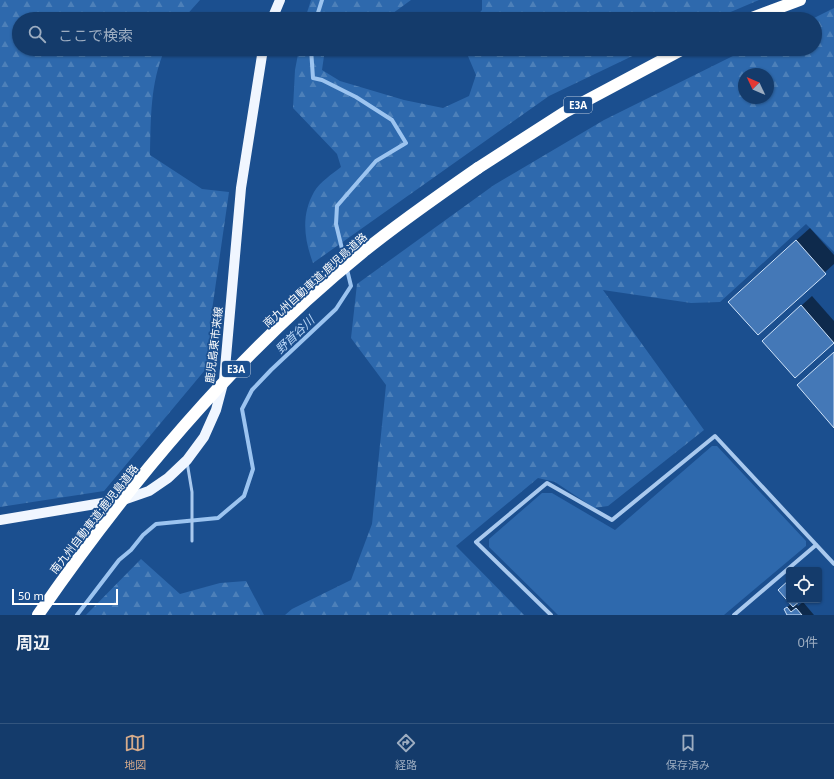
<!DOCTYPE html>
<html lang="ja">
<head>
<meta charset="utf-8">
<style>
	:root { --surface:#143b6b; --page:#214673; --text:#f1f3f6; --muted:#9dadc1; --line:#33557e; --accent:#d6ab8b }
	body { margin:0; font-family:"Noto Sans","Noto Sans JP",sans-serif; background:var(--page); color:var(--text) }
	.controls { position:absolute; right:12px; bottom:12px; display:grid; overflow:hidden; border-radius:4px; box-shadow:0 1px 3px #0004 }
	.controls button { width:36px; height:36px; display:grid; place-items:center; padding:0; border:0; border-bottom:1px solid var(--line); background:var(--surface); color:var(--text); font:20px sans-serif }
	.compass { position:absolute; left:738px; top:68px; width:36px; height:36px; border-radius:50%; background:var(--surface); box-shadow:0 1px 3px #0004; rotate:314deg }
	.scale { position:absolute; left:12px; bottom:10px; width:106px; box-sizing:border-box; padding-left:4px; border:2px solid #fff; border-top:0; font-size:11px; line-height:14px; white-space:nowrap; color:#fff; -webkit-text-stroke:3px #1b4f8f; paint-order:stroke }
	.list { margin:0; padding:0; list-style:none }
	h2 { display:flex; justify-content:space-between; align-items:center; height:52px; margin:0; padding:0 16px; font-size:17px }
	h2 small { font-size:13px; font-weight:400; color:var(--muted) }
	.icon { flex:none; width:22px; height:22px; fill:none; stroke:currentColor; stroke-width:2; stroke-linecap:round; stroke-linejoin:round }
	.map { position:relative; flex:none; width:834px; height:615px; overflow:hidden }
	.search { position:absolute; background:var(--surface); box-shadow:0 1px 3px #0004; left:12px; right:12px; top:12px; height:44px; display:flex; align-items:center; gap:10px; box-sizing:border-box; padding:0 14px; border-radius:22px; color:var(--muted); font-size:15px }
	.sheet { height:108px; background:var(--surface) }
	nav { display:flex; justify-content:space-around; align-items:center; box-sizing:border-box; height:56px; border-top:1px solid var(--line); background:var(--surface); font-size:11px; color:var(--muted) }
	nav a { display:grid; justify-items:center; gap:2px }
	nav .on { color:var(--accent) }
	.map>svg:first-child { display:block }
	.forest { fill:url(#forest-firs); fill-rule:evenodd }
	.garden { fill:#2e69ad }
	.shadow { fill:#0007 }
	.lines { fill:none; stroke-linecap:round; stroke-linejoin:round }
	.stream { stroke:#9cc4f0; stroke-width:4 }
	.building { fill:#4478b7; stroke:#cfe3fa }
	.service { stroke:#a9c9ee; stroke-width:3 }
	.minor { stroke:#a9c9ee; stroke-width:4 }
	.primary { stroke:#f0f6ff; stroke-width:10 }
	.motorway { stroke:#fff; stroke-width:12 }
	.motorway-bridge { stroke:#fff; stroke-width:12 }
	.labels { text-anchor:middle; stroke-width:3.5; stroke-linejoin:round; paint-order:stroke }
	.shield { fill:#1b4f8f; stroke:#bbcadd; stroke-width:1 }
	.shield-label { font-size:10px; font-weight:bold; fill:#fff }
	.street-label { font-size:11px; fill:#fff; stroke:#1b4f8f }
	.water-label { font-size:12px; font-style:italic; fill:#b5d3f5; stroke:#1b4f8f }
</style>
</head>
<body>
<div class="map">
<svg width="834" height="615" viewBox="0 0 834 615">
	<defs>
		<pattern id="forest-firs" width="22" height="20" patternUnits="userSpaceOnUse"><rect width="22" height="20" fill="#2e69ad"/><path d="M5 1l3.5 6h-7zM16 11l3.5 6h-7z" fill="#4d80b9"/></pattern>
	</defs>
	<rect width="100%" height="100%" fill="#1b4f8f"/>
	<g class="forest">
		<path d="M0,0H200L183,19H19V49H165C150,83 151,118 150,155L202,189L229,192L210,324V364L104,491L0,507Z"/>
		<polygon points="311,0 411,0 389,16 376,19 305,19"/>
		<polygon points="482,0 759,0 714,19 474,19 482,10"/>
		<path d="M834,8V252L806,224L720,302L691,303L603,290L704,430L608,506L594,508L555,482L538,478L456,546L524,615H285L292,609L351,580L372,524L386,385L351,338L357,284L494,185L604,120L747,49H815V19H812ZM744,74H768V98H744Z"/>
		<path d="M299,49H325L322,70L340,81L404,100L443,108L469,96L476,75L465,49H647L549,96L313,263C304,239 301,215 314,192C320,182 332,174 341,167L337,154L293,108L295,70Z"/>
		<polygon points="141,559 180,594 220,583 246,581 264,615 86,615"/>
	</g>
	<polygon class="garden" points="712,446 717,446 806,541 806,546 724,615 558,615 489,547 489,539 542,493 552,493 615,530"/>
	<g class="shadow">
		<polygon points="379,16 379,19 351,19 352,18"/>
		<polygon points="810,228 834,255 834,264 758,333 743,288"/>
		<polygon points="812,296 834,321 834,342 795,377 773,331"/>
		<polygon points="834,352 834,427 798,385"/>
		<polygon points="789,581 789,600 799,600 796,603 798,606 803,602 814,615 788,615 785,609 791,604 779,590"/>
	</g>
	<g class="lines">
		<g class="stream">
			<polyline points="316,19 322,0"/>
			<polyline points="77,615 119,560 131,550 143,535 156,524 218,518 244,496 253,469 242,409 252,390 271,370 336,309 351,286 336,224 337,206 376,161 406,143 392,120 356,97 322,80 313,78 311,49"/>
		</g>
	</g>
	<g class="building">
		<polygon points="796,240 826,274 758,335 728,302"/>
		<polygon points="801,305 834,343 795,378 762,341"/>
		<polygon points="834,352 834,428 797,385"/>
		<polygon points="789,580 789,600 801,600 793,607 778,590"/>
		<polygon points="787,607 791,612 796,608 802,615 787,615 784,609"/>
	</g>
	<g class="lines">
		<polyline class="service" points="187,462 192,492 192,541"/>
		<g class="minor">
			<polyline points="551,615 476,542 547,483 612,520 715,436 834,564"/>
			<polyline points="734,615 816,545"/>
		</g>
		<g class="primary">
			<polyline points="272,19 280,0"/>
			<polyline points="0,520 126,499 149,491 168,478 187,460 204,437 216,410 224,380 241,188 263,49"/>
		</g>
		<g class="motorway">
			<polyline points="749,19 800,0"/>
			<polyline points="478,168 565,112 683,49"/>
		</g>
		<path class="motorway-bridge" d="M38,615C129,483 238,353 363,252C400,222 439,195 478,168"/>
	</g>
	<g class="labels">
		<g class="shield">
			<rect x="564" y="97" width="28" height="16" rx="3"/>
			<rect x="222" y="361" width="28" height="16" rx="3"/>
		</g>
		<g class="shield-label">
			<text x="578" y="109">E3A</text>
			<text x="236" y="373">E3A</text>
		</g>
		<g class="street-label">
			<text transform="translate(315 280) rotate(-42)" y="4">南九州自動車道;鹿児島道路</text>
			<text transform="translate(214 345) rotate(-83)" y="4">鹿児島東市来線</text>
			<text transform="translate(94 519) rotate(-52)" y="4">南九州自動車道;鹿児島道路</text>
		</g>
		<g class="water-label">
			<text transform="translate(295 335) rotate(-44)" y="4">野首谷川</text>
		</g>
	</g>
</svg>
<div class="controls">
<button><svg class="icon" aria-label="locate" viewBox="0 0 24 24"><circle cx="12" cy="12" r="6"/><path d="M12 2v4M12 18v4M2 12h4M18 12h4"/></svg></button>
</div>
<svg class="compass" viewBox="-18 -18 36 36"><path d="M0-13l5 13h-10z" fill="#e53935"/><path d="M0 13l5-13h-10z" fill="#9dadc1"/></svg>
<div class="scale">50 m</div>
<div class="search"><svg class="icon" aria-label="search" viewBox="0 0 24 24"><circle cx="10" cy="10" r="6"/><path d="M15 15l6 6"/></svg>ここで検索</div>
</div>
<section class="sheet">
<h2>周辺<small>0件</small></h2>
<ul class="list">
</ul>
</section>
<nav>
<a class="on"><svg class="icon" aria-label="map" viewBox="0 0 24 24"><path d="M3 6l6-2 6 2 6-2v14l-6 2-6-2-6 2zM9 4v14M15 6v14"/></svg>地図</a>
<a><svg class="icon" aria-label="directions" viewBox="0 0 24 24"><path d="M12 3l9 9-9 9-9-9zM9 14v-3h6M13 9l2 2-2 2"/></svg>経路</a>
<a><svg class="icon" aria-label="saved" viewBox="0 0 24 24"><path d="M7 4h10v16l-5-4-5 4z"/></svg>保存済み</a>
</nav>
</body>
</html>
